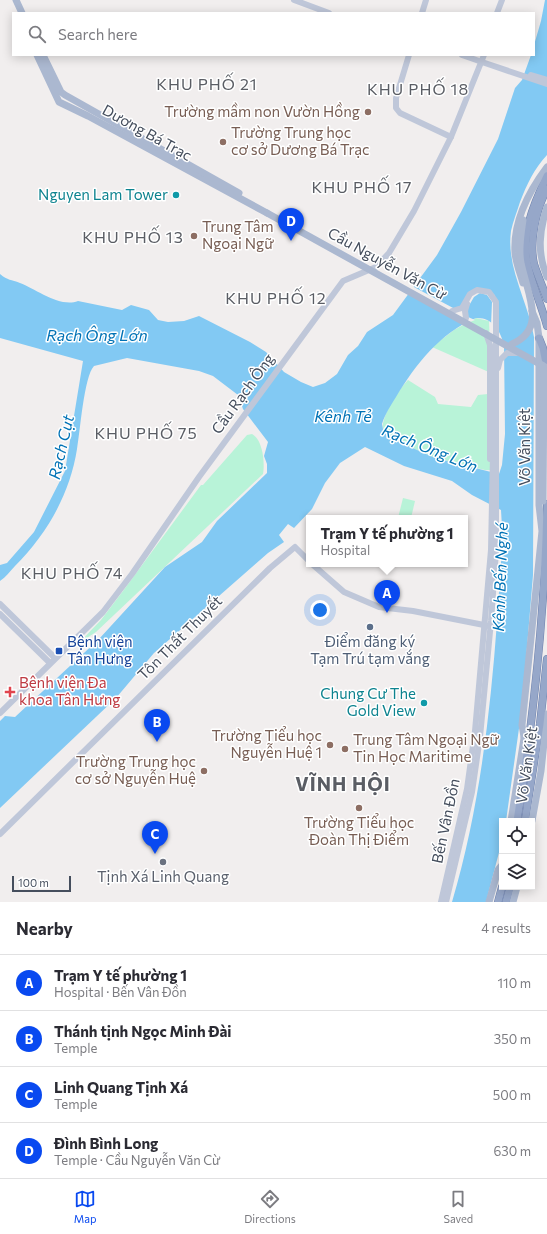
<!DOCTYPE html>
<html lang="en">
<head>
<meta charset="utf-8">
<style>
	:root { --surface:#fff; --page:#f2f2f3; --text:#2b2b33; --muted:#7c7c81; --line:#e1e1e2; --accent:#0949f0 }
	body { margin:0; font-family:Commissioner,sans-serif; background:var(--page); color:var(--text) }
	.controls { position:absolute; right:12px; bottom:12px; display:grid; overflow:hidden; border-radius:0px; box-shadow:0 2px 10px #0003 }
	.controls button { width:36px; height:36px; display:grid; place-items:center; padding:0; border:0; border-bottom:1px solid var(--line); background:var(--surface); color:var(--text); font:20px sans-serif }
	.scale { position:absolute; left:12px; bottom:10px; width:59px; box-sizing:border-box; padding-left:4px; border:2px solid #454e5d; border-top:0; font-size:11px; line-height:14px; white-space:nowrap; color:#454e5d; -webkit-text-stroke:3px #fff; paint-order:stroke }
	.you { position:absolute; left:320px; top:610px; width:14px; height:14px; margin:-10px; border:3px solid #fff; border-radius:50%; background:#1a73e8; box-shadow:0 0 0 6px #1a73e833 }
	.badge { display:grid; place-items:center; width:26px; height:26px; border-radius:50%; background:var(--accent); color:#fff; font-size:13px; font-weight:700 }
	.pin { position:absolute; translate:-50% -33px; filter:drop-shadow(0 1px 2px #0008) }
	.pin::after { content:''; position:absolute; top:21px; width:14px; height:12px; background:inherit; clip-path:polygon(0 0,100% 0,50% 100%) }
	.popup { position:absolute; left:306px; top:515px; width:162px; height:52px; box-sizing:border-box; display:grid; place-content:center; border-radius:0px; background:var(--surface); filter:drop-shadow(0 1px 3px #0005); font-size:13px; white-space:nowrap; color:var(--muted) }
	.popup b { font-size:15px; color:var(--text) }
	.popup::after { content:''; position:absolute; left:50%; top:100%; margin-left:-8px; border:8px solid transparent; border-top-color:var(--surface) }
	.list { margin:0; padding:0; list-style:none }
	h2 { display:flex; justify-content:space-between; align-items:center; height:52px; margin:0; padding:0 16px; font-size:17px }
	h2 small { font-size:13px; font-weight:400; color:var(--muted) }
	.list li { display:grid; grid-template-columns:26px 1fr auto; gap:12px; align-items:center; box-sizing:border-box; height:56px; padding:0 16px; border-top:1px solid var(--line) }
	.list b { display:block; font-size:15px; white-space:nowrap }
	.list p { margin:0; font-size:13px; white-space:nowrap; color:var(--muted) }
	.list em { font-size:13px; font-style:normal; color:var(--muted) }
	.icon { flex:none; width:22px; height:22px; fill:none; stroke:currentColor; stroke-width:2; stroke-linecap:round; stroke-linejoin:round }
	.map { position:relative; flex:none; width:547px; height:902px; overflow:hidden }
	.search { position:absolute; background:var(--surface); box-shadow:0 2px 10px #0003; left:12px; right:12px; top:12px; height:44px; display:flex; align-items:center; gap:10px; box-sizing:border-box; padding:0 14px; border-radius:0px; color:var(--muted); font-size:15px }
	.sheet { height:276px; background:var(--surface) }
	nav { display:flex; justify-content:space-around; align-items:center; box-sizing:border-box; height:56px; border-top:1px solid var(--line); background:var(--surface); font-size:11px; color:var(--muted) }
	nav a { display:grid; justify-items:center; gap:2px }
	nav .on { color:var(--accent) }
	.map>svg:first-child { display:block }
	.green { fill:#b8f3d8 }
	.water { fill:#82c9f3; fill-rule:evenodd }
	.pier { fill:#f1eeee }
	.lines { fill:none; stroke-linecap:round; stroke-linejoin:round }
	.trunk-casing { stroke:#6d81ad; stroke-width:8 }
	.secondary { stroke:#bfc7d9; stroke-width:6 }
	.primary { stroke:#abb8d0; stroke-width:7 }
	.trunk { stroke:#96a7c9; stroke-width:7 }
	.secondary-bridge { stroke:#bfc7d9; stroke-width:6 }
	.primary-bridge { stroke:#abb8d0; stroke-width:7 }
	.education-dot { fill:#8d6e63; stroke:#fff; stroke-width:1.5 }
	.culture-dot { fill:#0f9aa8; stroke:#fff; stroke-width:1.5 }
	.service-dot { fill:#5c6f8a; stroke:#fff; stroke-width:1.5 }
	.transit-dot { fill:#1a4fb4; stroke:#fff; stroke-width:1.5 }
	.health-dot { fill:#e0444e; stroke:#fff; stroke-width:1.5 }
	.worship-dot { fill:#6b7280; stroke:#fff; stroke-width:1.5 }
	.labels { text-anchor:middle; stroke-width:3; stroke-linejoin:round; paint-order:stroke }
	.education-label { font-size:15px; fill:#785e54; stroke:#fff; text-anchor:end }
	.street-label { font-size:15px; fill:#454e5d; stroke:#fff }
	.culture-label { font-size:15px; fill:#0d838f; stroke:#fff; text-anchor:end }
	.transit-label { font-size:15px; fill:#164399; stroke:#fff; text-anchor:start }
	.service-label { font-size:15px; fill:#4e5e75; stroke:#fff }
	.health-label { font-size:15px; fill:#be3a42; stroke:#fff; text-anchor:start }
	.worship-label { font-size:15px; fill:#5b616d; stroke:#fff }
	.neighbourhood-label { font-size:16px; letter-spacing:1px; fill:#5a5d64; stroke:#fff }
	.water-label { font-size:16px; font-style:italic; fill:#0072b5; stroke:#fff }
	.district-label { font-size:19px; font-weight:bold; letter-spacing:1px; fill:#5a5d64; stroke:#fff }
</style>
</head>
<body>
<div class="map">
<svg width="547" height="902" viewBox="0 0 547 902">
	<rect width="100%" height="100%" fill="#f1eeee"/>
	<g class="green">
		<polygon points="476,318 489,321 491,373 432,347 454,330"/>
		<path d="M408,380L435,397L438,404L471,407L478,395L488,394L491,470H485L435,458L397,441L383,429C381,416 399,389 408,380Z"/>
		<path d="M252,434C263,440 265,463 263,474L96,632L79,643L101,620L123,591L201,485H203L247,435Z"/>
		<polygon points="403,498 415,501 411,518 398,518"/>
	</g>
	<path class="water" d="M545,0H547V155C534,169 527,184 520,202C517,212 513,221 511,231C506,268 528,301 534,337L533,575L522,707L506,821H502V841L486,902H452C479,811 490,716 497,622C499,584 504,547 501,510L472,495L452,481L404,466L365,447L340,463L325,483L312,509L294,528L288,524L279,535L284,542L268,553L154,653L116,698L0,808V721L5,716L15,717L99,639L165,567L202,542L217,521L267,473V464L264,456L268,442L243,409L238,395L213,376L199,371L127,358L94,366C84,376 80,433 77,449C70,494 47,534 15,566C10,571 6,577 0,581V565L7,563L34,532L65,471L83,361L0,338V274C8,281 11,279 20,283C36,289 60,308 78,301L122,310L131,305L149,310L158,320L168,322L184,321L199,316L250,342L266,352L284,372L301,382L313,387L325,383L337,374L348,355L358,346L367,332L393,315L437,255L461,212L498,139L515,88L522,80L531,55H534V45L541,21ZM476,318C492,317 501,331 504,346L505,434L502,465L499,474L435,458L397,441L383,429L382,424C385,414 391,405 396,397C416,364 440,333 476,318Z"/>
	<polygon class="pier" points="412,286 455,309 459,308 474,290 495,295 493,327 491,325 492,302 487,295 480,293 474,297 467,309 468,317 475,320 470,322 407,293"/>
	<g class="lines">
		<defs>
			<g id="trunk">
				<path d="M547,176C533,205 519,238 529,271C534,289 542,307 547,326"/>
				<path d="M547,189C536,209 529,242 534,264C538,276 543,288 547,299"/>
				<polyline points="539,338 543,348 547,368"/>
				<path d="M517,821C534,716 545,610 547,504"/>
				<polyline points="525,821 540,724 547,659"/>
				<polyline points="498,902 502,887"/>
				<polyline points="506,902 510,887"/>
			</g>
		</defs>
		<use href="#trunk" class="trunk-casing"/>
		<g class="secondary">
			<polyline points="294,0 329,13"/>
			<polyline points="422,13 426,0"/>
			<polyline points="497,13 502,0"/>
			<polyline points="409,55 396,98 396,108 400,113 451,137"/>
			<polyline points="482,62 547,84"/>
			<polyline points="531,75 547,80"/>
			<polyline points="466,318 465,311 467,304"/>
			<polyline points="486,333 490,345 490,459"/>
			<polyline points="498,368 500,360 507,353 518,353"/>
			<polyline points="312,564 344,592 379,607 413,611 489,626"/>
			<polyline points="0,604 55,658"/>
			<polyline points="0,614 50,663"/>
			<polyline points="0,713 103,612 132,574 199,477 343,281 376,267 389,253 414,211 451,137 484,55"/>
			<polyline points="0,834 270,568 295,547 309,561"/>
			<polyline points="441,902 467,789 475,731 491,550 493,454"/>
			<polyline points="446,902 472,792 480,737 491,621 496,551 496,302 489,292 477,290 470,294 462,308 452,311"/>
		</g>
		<g class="primary">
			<polyline points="16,0 22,13"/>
			<polyline points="37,55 59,102 88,116 267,213"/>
			<polyline points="43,55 61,92 65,95 239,193"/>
			<path d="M547,207C539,231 537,253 547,277"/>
			<path d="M523,283C520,273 516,263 515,253C513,222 529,191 547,167"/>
			<polyline points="524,737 522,725 542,531 539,505 539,338 537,323 532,311"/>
			<polyline points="511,821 525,732"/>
			<polyline points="532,821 541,771 547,714"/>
			<polyline points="489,902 498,870 502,865"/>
			<polyline points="513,902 517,887"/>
		</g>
		<use href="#trunk" class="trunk"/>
		<polyline class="secondary-bridge" points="462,55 482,62"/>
		<g class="primary-bridge">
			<polyline points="267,213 547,368"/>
			<path d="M512,344C547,329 528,296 521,263C518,249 521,234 523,220"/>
			<polyline points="542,365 544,373 543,501"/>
		</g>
	</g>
	<g class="education-dot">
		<circle cx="368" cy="112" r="4"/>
		<circle cx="223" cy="142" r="4"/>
		<circle cx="194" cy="236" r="4"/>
		<circle cx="330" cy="745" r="4"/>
		<circle cx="345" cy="749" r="4"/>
		<circle cx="204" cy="771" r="4"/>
		<circle cx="359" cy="808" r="4"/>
	</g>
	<g class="culture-dot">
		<circle cx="176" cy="195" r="4"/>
		<circle cx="424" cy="703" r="4"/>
	</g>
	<circle class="service-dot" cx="370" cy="627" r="4"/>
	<rect class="transit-dot" x="55" y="647" width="8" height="8" rx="2"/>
	<path class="health-dot" d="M8 686h4v4h4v4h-4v4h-4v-4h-4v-4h4z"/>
	<circle class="worship-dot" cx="163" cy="862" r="4"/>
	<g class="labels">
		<g class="education-label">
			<text x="360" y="117">Trường mầm non Vườn Hồng</text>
			<text x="231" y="138" text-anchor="start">Trường Trung học<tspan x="231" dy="17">cơ sở Dương Bá Trạc</tspan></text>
			<text x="202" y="232" text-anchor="start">Trung Tâm<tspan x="202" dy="17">Ngoại Ngữ</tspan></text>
			<text x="322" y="741">Trường Tiểu học<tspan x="322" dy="17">Nguyễn Huệ 1</tspan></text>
			<text x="353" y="745" text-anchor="start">Trung Tâm Ngoại Ngữ<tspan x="353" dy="17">Tin Học Maritime</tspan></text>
			<text x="196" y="767">Trường Trung học<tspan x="196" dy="17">cơ sở Nguyễn Huệ</tspan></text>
			<text x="359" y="828" text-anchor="middle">Trường Tiểu học<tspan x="359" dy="17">Đoàn Thị Điểm</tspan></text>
		</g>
		<g class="street-label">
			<text transform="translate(147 133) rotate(29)" y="5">Dương Bá Trạc</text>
			<text transform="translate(387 264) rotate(29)" y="5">Cầu Nguyễn Văn Cừ</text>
			<text transform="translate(243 394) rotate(-54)" y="5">Cầu Rạch Ông</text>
			<text transform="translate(525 447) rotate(-90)" y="5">Võ Văn Kiệt</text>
			<text transform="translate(180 638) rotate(-45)" y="5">Tôn Thất Thuyết</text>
			<text transform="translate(527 765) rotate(-82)" y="5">Võ Văn Kiệt</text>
			<text transform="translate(446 821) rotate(-78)" y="5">Bến Vân Đồn</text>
		</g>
		<g class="culture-label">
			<text x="168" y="200">Nguyen Lam Tower</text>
			<text x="416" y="699">Chung Cư The<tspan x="416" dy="17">Gold View</tspan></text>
		</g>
		<g class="transit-label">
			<text x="67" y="647">Bệnh viện<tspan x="67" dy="17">Tân Hưng</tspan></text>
		</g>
		<g class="service-label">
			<text x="370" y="647">Điểm đăng ký<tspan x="370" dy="17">Tạm Trú tạm vắng</tspan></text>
		</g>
		<g class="health-label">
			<text x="19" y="688">Bệnh viện Đa<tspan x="19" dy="17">khoa Tân Hưng</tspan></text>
		</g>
		<g class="worship-label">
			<text x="163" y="882">Tịnh Xá Linh Quang</text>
		</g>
		<g class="neighbourhood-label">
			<text x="207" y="90">KHU PHỐ 21</text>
			<text x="418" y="95">KHU PHỐ 18</text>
			<text x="362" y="193">KHU PHỐ 17</text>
			<text x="133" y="243">KHU PHỐ 13</text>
			<text x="276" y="304">KHU PHỐ 12</text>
			<text x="146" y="439">KHU PHỐ 75</text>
			<text x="72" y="579">KHU PHỐ 74</text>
		</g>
		<g class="water-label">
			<text x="97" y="341">Rạch Ông Lớn</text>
			<text x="343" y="422">Kênh Tẻ</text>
			<text transform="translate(61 447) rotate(-77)" y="6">Rạch Cụt</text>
			<text transform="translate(430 448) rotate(22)" y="6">Rạch Ông Lớn</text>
			<text transform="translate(500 577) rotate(-88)" y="6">Kênh Bến Nghé</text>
		</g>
		<g class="district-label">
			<text x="343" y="791">VĨNH HỘI</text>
		</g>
	</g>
</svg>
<div class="controls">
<button><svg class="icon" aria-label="locate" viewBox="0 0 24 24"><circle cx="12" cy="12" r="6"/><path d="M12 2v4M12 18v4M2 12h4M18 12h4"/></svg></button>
<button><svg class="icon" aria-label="layers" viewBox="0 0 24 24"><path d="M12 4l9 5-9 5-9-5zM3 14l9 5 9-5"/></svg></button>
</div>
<div class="scale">100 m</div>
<div class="you"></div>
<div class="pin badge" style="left:387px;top:613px">A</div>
<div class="popup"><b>Trạm Y tế phường 1</b>Hospital</div>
<div class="pin badge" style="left:157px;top:742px">B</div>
<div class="pin badge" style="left:155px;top:854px">C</div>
<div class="pin badge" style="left:291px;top:241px">D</div>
<div class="search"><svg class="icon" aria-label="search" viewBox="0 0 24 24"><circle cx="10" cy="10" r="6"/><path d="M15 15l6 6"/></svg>Search here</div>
</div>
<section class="sheet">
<h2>Nearby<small>4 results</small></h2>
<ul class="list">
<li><span class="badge">A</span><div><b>Trạm Y tế phường 1</b><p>Hospital · Bến Vân Đồn</p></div><em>110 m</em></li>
<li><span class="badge">B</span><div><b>Thánh tịnh Ngọc Minh Đài</b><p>Temple</p></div><em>350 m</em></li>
<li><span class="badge">C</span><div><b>Linh Quang Tịnh Xá</b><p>Temple</p></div><em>500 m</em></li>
<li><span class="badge">D</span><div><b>Đình Bình Long</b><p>Temple · Cầu Nguyễn Văn Cừ</p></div><em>630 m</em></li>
</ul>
</section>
<nav>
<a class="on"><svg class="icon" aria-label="map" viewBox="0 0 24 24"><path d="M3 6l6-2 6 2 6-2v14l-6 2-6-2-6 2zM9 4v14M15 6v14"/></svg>Map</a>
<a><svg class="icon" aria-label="directions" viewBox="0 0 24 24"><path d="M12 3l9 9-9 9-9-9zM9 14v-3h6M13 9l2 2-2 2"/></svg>Directions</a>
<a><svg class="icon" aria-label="saved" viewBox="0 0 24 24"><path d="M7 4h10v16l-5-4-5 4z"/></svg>Saved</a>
</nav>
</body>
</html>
